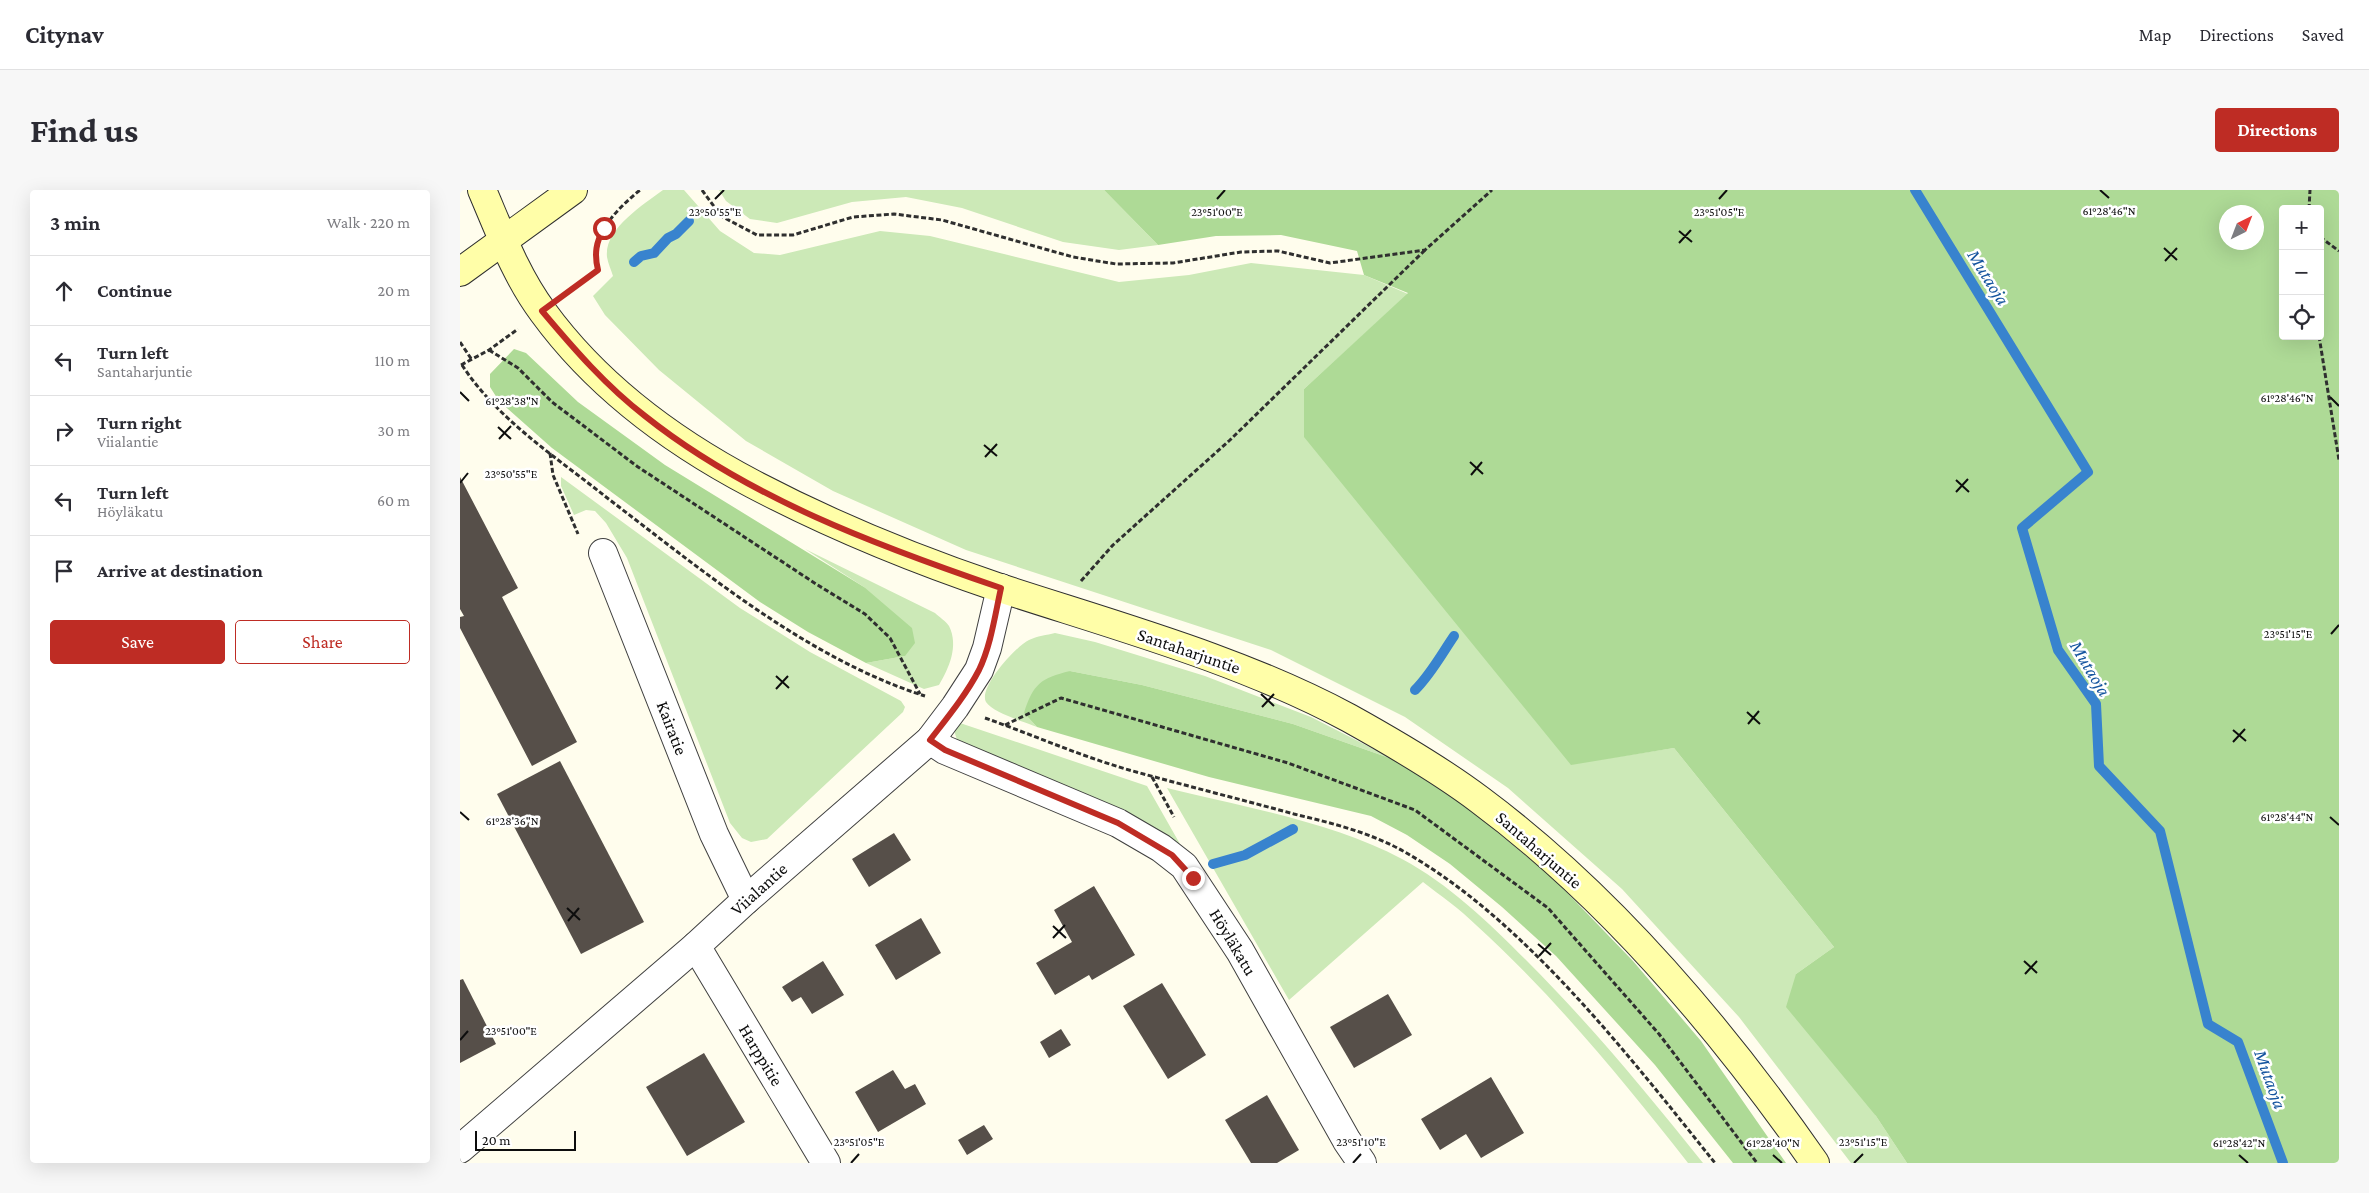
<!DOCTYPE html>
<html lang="en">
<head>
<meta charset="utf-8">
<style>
	:root { --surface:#fff; --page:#f7f7f7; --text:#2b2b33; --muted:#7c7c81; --line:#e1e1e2; --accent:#be2c24 }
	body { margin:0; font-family:"Crimson Pro",serif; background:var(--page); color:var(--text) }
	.controls { position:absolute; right:15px; top:15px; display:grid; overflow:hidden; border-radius:5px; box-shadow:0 5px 20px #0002 }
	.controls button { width:45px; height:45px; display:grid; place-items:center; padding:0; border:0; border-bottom:1px solid var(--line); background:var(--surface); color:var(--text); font:25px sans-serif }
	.compass { position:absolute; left:1759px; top:15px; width:45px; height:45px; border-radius:50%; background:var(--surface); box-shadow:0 5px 20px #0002; rotate:42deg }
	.scale { position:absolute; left:15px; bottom:12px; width:101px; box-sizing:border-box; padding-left:5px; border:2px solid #0d0d0d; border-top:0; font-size:14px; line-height:18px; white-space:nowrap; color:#0d0d0d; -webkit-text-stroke:4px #fff; paint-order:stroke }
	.stop { position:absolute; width:15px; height:15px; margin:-11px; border:4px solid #be2c24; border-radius:50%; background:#fff }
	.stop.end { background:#be2c24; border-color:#fff; box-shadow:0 1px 5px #0008 }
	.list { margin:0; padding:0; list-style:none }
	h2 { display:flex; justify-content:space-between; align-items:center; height:65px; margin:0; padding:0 20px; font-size:21px }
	h2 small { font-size:16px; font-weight:400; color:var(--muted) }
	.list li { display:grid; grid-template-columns:32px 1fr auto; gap:15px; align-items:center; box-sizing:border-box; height:70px; padding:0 20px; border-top:1px solid var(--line) }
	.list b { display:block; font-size:19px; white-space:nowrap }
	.list p { margin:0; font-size:16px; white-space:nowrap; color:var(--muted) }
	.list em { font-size:16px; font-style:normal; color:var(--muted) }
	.actions { display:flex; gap:10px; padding:15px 20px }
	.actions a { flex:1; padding:11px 0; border:1px solid var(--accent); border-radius:5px; text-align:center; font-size:18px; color:var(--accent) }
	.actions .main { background:var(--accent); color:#fff }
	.icon { flex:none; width:28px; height:28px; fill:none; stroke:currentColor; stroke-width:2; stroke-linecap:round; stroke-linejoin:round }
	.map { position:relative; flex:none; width:1879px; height:973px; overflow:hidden; border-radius:5px }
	header { display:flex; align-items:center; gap:30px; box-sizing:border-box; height:70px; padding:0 25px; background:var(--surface); border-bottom:1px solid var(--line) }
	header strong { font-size:24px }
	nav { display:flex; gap:28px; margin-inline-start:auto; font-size:18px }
	.intro { display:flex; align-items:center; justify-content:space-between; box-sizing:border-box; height:120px; padding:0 30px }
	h1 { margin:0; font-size:35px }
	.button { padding:12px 22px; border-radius:5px; background:var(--accent); color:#fff; font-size:18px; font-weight:700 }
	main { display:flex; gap:30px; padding:0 30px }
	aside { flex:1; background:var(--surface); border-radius:5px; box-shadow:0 5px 20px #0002 }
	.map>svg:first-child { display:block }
	.green { fill:#cce9b7 }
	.forest { fill:#aeda96; fill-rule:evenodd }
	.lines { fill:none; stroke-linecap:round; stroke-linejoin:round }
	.stream { stroke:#3883ce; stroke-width:10 }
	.building { fill:#564f49 }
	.minor-casing { stroke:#404040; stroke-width:30 }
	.secondary-casing { stroke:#2f2f2f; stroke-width:30 }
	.path { stroke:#2f2f2f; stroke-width:3; stroke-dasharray:5 2.5; stroke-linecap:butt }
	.minor { stroke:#fff; stroke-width:28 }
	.secondary { stroke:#fffea8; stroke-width:28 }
	.route { stroke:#be2c24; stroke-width:6 }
	.ticks { fill:none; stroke:#0d0d0d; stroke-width:2 }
	.labels { text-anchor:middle; stroke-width:5; stroke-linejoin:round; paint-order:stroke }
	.street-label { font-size:18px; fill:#0d0d0d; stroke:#fff }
	.water-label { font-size:19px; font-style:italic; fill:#16559f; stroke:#fff }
	.ticks-label { font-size:12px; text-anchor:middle; fill:#0d0d0d; stroke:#fff; stroke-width:5; stroke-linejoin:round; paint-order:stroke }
</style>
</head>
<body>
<header>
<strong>Citynav</strong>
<nav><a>Map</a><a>Directions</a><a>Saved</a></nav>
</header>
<div class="intro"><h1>Find us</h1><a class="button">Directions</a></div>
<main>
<aside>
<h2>3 min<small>Walk · 220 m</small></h2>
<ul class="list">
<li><svg class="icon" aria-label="ahead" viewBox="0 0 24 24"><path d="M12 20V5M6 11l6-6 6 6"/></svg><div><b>Continue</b></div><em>20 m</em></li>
<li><svg class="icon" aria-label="left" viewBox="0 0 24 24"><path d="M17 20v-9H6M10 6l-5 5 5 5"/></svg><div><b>Turn left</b><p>Santaharjuntie</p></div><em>110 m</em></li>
<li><svg class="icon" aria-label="right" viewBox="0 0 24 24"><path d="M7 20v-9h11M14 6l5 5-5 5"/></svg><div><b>Turn right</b><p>Viialantie</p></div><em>30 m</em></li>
<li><svg class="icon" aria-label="left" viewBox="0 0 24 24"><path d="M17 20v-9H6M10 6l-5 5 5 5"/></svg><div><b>Turn left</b><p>Höyläkatu</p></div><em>60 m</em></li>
<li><svg class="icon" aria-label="arrive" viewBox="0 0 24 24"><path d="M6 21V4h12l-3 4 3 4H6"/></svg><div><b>Arrive at destination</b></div></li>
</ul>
<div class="actions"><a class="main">Save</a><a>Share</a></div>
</aside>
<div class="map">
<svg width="1879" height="973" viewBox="0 0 1879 973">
	<rect width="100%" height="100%" fill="#fffded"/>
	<g class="green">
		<path d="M203,0H224L260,41L294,63L320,65L420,41L470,46L659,92L729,85L791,73L904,85L948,104L844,199L1111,574L1214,558L1374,757L1336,784L1416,926L1447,973H1391L1279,827L1162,699L1048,598L945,527L811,460L506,360L373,301L286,251L199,180L145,125L133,106L153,86C151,80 148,73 147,67C144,39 183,15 203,0Z"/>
		<polygon points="259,0 644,0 698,55 659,60 603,52 502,18 446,7 392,12 317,33 290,29 266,11"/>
		<polygon points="101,287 280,418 350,462 441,511 445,517 443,522 307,649 291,652 282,648 270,633 167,368 146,333 135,321 126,320 114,325 101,296"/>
		<path d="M345,359L475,423C479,427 486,431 489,436C499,456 489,478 479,495L464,499L406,473L445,466L404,397Z"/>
		<path d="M595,443L635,452L745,486L851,527L935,570L833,534L682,495L610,481L564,523L577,537C565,532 533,523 526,512C518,498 556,456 569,450C577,446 587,445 595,443Z"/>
		<polygon points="497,532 687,596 720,654 662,620 498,553 492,534"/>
		<path d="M707,598C781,616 875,633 942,669C989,694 1029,733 1067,771C1130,834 1187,903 1243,973H1228C1163,890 1094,806 1016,735C1000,719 981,706 963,692L829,810Z"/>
	</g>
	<g class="forest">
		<path d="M644,0H1879V973H1447L1416,926L1326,817L1336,784L1374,757L1214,558L1111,575L844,247V199L948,103L904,85L897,61L821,45L756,46L698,55ZM1823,19H1860V146H1823ZM1796,22V52H1766V22Z"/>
		<polygon points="54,159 66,163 118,212 205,275 404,397 452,438 455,453 445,466 406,473 348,442 300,412 92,258 39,211 30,197 30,184"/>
		<path d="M610,481L682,495L833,534L935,570L1008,618L1093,688L1173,771L1241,851L1326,973H1273L1195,875L1096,766L1042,717L990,674L947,645L911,626L749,587L577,537L564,523C573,494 581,488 610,481Z"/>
	</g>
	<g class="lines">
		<g class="stream">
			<polyline points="1455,0 1628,282 1562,338 1598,460 1636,514 1639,576 1700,641 1748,834 1778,852 1823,973"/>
			<polyline points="174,72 181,66 194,63 208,48 216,44 229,31"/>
			<path d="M955,500C971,484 981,465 994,446"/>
			<polyline points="753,674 785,665 833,639"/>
		</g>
	</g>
	<g class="building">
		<polygon points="0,287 58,398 42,407 117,552 72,576 0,438 0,427 4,426 0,419"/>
		<polygon points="100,571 184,732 121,764 37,604"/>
		<polygon points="434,643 451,670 409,697 392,669"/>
		<polygon points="634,696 675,765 632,790 629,785 595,805 576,773 612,752 594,720"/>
		<polygon points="461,728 481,763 436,790 415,755"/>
		<polygon points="363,771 384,805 352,824 341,807 332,812 322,797"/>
		<polygon points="3,789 36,854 0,873 0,790"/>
		<polygon points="702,793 746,865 708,889 663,816"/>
		<polygon points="928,804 952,845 894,878 870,837"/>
		<polygon points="601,839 611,855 589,868 580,852"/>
		<polygon points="244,863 285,932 227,966 186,897"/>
		<polygon points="433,880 445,899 455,894 466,914 418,942 395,902"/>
		<polygon points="1031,887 1064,943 1021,968 1006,944 980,960 961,929"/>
		<polygon points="807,905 839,960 817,973 791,973 765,930"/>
		<polygon points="524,935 533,949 507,965 498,950"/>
	</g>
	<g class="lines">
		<defs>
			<g id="minor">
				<polyline points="143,363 254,644 286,710"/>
				<polyline points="470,550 485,560 658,633 701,658 724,676 780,761 887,951 902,973"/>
				<polyline points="236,756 366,973"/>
				<polyline points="0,959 236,756 286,710 470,550 495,517 519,480 527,458 541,398"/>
			</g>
			<g id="secondary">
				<path d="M22,0C40,42 56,86 83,122C137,196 213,252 293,294C371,335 454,369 537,397C656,436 779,469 889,528C934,553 979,579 1020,610C1149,706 1263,841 1355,973"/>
				<polyline points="0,82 113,0"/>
			</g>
		</defs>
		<use href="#minor" class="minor-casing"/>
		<use href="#secondary" class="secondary-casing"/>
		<g class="path">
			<polyline points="242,0 261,26 297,45 333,45 393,27 434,24 482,30 613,67 656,74 713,73 781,62 818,61 870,73 965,60 1032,0"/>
			<polyline points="1849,19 1850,0"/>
			<polyline points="1860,47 1879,61"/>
			<path d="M108,102L138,80C130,45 155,21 180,0"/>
			<polyline points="1859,146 1879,270"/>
			<polyline points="0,152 12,170"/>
			<polyline points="29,160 58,178 92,212 178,277 356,394 405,424 430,448 460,504"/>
			<polyline points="1,175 29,160 58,139"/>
			<path d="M2,175C37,229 96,267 146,307C243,381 348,469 465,506"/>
			<polyline points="90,263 93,285 118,344"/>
			<polyline points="621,391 653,355 770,250 965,60"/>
			<path d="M525,528C576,546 627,569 680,583C731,597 783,610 834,624C871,633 909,642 943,661C1064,729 1169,866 1255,973"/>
			<polyline points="545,535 601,508 828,573 955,620 1088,718 1199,844 1297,973"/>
			<polyline points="692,587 714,627"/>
		</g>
		<use href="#minor" class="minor"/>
		<use href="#secondary" class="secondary"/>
	</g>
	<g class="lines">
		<path class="route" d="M144,38C136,52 134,64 138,80L82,121C114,159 146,196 185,226C288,308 418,356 541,398C535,425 531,455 519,480C506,505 487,528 470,550L485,560L658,633L712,665L733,688"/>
	</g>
	<path class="ticks" d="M1640,0L1649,8M255,9L264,0M757,9L765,0M1259,9L1267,0M1219,41L1232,52M1219,53L1231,40M1704,58L1717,70M1705,71L1717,58M0,202L9,211M1870,207L1879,216M38,237L51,249M39,249L51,236M524,255L537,266M525,267L537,254M1010,272L1023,284M1011,285L1022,272M1496,290L1509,302M0,293L8,283M1496,302L1508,289M1871,444L1879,435M316,486L329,498M316,499L328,486M801,504L814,516M802,517L814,504M1287,522L1300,534M1288,534L1299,521M1773,540L1786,551M1773,552L1785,539M0,622L9,630M1870,627L1879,635M107,718L120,730M108,731L119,718M593,736L606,748M593,748L605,735M1078,754L1091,765M1079,766L1091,753M1564,771L1577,783M1565,784L1577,771M0,850L8,841M1313,965L1322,973M1779,965L1788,973M391,973L399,964M893,973L901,964M1394,973L1403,964"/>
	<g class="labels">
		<g class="street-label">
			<text transform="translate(729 461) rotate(19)" y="6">Santaharjuntie</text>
			<text transform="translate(212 538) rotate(69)" y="6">Kairatie</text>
			<text transform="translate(1079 660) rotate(41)" y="6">Santaharjuntie</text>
			<text transform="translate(299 699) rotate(-42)" y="6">Viialantie</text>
			<text transform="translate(773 752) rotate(59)" y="6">Höyläkatu</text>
			<text transform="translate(301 865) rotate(59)" y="6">Harppitie</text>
		</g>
		<g class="water-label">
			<text transform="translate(1529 87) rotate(58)" y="7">Mutaoja</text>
			<text transform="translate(1631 478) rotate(59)" y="7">Mutaoja</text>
			<text transform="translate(1811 889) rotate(70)" y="7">Mutaoja</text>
		</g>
	</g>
	<g class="ticks-label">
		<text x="1649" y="25">61°28'46"N</text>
		<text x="255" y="26">23°50'55"E</text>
		<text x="757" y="26">23°51'00"E</text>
		<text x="1259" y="26">23°51'05"E</text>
		<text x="1827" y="212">61°28'46"N</text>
		<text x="52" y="215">61°28'38"N</text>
		<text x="51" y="288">23°50'55"E</text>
		<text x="1828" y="448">23°51'15"E</text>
		<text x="1827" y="631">61°28'44"N</text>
		<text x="52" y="635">61°28'36"N</text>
		<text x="51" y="845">23°51'00"E</text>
		<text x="399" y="956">23°51'05"E</text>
		<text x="901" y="956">23°51'10"E</text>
		<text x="1403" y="956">23°51'15"E</text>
		<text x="1313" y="957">61°28'40"N</text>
		<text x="1779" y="957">61°28'42"N</text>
	</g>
</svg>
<div class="controls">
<button>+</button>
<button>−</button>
<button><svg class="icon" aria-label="locate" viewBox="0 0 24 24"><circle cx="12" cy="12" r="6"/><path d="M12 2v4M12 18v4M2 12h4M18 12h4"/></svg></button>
</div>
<svg class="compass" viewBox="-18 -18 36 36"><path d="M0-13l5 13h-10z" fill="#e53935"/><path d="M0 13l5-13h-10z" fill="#7c7c81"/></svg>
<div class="scale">20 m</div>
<div class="stop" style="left:144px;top:38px"></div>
<div class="stop end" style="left:733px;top:688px"></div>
</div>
</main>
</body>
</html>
